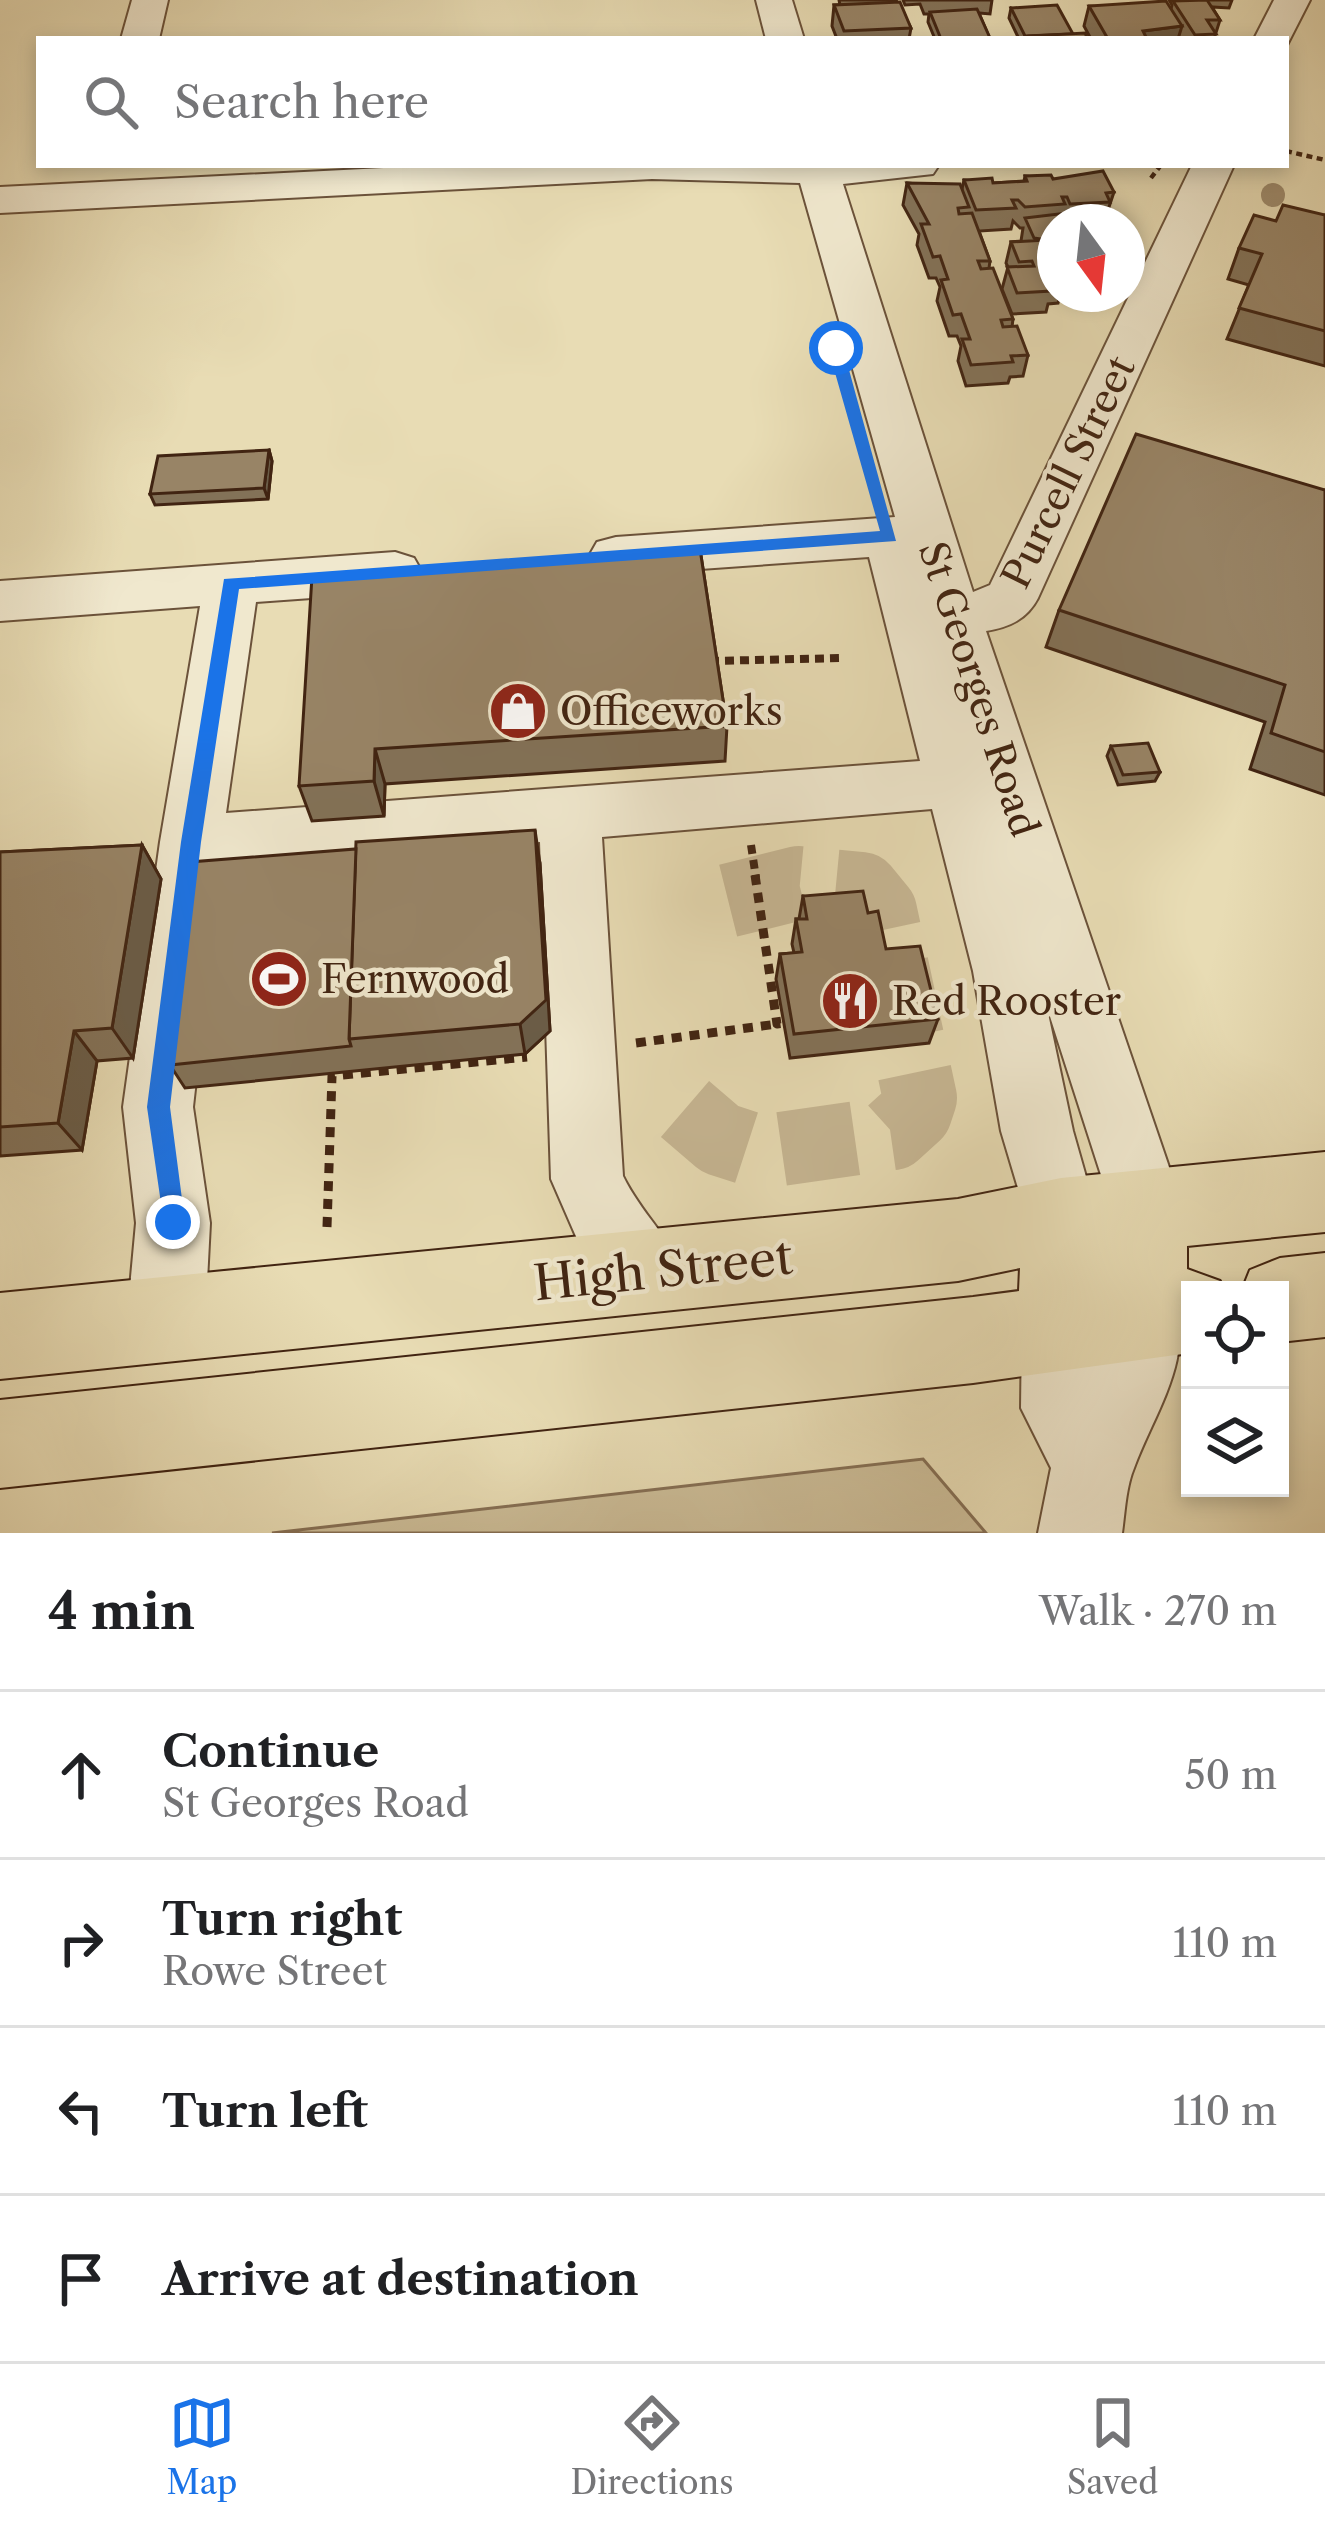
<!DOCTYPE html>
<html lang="en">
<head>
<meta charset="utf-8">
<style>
	:root { --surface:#fff; --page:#f2f2f2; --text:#202124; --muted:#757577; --line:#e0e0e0; --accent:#1a73e8 }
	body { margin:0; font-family:"Libre Caslon Text",serif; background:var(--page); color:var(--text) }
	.controls { position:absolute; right:36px; bottom:36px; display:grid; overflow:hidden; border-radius:0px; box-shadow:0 6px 18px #0003 }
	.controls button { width:108px; height:108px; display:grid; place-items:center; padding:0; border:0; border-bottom:3px solid var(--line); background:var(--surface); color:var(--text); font:60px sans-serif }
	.compass { position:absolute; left:1037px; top:204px; width:108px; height:108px; border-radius:50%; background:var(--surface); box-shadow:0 6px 18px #0003; rotate:165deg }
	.stop { position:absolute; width:36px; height:36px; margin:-27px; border:9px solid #1a73e8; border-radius:50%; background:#fff }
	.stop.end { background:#1a73e8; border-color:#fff; box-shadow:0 3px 12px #0008 }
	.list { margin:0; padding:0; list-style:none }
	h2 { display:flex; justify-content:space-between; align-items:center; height:156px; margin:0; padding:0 48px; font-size:51px }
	h2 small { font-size:39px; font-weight:400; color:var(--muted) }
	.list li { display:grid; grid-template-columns:78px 1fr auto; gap:36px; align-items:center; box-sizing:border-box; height:168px; padding:0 48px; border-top:3px solid var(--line) }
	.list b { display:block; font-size:45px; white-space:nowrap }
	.list p { margin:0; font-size:39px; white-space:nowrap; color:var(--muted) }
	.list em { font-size:39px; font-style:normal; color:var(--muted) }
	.icon { flex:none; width:66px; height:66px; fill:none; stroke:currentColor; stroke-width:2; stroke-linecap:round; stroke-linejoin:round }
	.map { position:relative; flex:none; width:1325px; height:1533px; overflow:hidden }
	.search { position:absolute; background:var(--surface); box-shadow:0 6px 18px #0003; left:36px; right:36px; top:36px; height:132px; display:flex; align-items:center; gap:30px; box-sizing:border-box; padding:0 42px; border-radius:0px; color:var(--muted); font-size:45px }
	.sheet { height:828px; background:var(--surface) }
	nav { display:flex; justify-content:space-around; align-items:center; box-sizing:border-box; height:168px; border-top:3px solid var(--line); background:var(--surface); font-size:33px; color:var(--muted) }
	nav a { display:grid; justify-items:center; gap:6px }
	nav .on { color:var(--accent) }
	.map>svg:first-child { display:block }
	.green { fill:#ccbd98; stroke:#867055; stroke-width:3 }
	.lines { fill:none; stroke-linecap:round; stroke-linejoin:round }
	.minor-tunnel { stroke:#c7b794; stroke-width:74; stroke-dasharray:74 36; stroke-linecap:butt }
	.minor-casing { stroke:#6b523a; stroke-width:4 }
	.highway-casing { stroke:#412412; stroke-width:4 }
	.path-far2 { stroke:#412412; stroke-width:4.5; stroke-dasharray:6 4.5; stroke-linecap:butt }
	.path-far1 { stroke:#412412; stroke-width:8; stroke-dasharray:9 6; stroke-linecap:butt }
	.path { stroke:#412412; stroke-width:9; stroke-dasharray:10 8; stroke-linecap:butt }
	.minor { fill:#f0e8ce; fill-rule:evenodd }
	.highway { fill:#e8dcb4; fill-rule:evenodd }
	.tree { fill:#9f8c6e }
	.wall { fill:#837258; stroke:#412412; stroke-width:3 }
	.shaded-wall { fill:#6a5c47; stroke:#412412; stroke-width:3 }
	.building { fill:#988466; stroke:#412412; stroke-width:3 }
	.route { fill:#1a73e8 }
	.labels { text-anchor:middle; stroke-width:9; stroke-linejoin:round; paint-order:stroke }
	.street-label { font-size:39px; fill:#412412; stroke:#f0e8ce }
	.poi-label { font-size:39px; fill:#412412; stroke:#f0e8ce; text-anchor:start }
	.near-street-label { font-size:48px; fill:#412412; stroke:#f0e8ce }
</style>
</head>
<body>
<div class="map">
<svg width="1325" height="1533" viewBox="0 0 1325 1533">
	<rect width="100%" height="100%" fill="#e8dcb4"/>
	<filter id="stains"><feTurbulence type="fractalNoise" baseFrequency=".00167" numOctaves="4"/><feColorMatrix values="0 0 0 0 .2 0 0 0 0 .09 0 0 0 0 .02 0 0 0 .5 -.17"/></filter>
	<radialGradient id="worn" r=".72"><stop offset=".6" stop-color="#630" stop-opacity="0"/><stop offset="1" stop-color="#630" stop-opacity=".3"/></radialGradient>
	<polygon class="green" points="923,1459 986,1533 272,1533"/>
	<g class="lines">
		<polyline class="minor-tunnel" points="685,1109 720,1139 760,1152 893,1133 915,1113 920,1098 880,911 862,889 799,883 695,909"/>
		<defs>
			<g id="minor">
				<polygon points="132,0 168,0 159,39 121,39"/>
				<polygon points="756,0 792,0 804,39 766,39"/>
				<polygon points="1274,0 1310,0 1286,47 1286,39 1254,39"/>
				<path d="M443,165H939L933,174L843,184L973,592L990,585L1192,165H1234L1038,598C1027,619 1010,627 986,631L1184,1211L1173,1237L1147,1248L1121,1237L1046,1004L1073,1131L1098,1219L1087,1245L1061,1256L1035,1245L1001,1131L973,971L932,809L602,837L623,1176C641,1213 669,1236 684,1273L673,1300L646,1311L619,1300L588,1264L551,1179L540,842L220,866L193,1107L210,1223L205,1320L193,1347L166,1359L139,1347L127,1320L136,1223L123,1107L160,842L200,606L0,621V581L395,552L414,558L422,572L414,586L395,592L256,602L226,813L920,761L869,557L616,575L597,570L589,556L597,542L616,537L895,517L800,183L652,179L0,213V187Z"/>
				<path d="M1144,1279L1171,1290C1198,1354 1156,1409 1134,1468C1126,1487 1125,1512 1122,1533H1038L1051,1468L1021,1408L1022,1329L1034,1302L1061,1290L1088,1302L1100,1329V1344L1117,1290Z"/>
			</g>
			<g id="highway">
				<polygon points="1325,1152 1325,1232 1187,1246 1187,1269 1220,1281 1224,1290 1190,1290 1190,1353 973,1383 0,1488 0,1400 973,1297 1019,1291 1020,1268 958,1281 0,1379 0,1293 958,1199 1061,1178"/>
				<polygon points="1325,1253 1325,1337 1280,1342 1280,1290 1242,1290 1250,1270 1280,1258"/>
			</g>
		</defs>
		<use href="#minor" class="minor-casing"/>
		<use href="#highway" class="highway-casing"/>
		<g class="path-far2">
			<polyline points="1286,151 1325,160"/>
			<polyline points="1151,178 1161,165"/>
		</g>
		<g class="path-far1">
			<polyline points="710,661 844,658"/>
			<polyline points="751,845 756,878"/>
		</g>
		<g class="path">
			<polyline points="755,875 777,1024 784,1023"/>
			<polyline points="636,1043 777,1024"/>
			<polyline points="327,1227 332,1076 527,1057"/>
		</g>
		<use href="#minor" class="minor"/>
		<use href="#highway" class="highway"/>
	</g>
	<circle class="tree" cx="1273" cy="195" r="12"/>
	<g class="wall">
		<polygon points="839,0 896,0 911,28 909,39 837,39 832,26 834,5 840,5"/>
		<polygon points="903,0 992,0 990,14 979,13 990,39 935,39 928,22 929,14 924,14 920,4 905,5"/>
		<polygon points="1169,0 1232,0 1229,8 1212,7 1220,20 1214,39 1091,39 1084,26 1089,6 1171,9 1172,5"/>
		<polygon points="1011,8 1073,34 1088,39 1019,39 1009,18"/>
		<polygon points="1025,176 1053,179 1114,192 1104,222 1055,222 1055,294 1060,294 1058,303 1048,304 1046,312 1012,314 1002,289 1008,267 1006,263 1011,242 1021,241 1023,228 1020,228 1013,221 1011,229 979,231 990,261 989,268 1013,319 1012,327 1028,355 1023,376 1010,377 1008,383 966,386 958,361 961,346 957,336 949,336 937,301 940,287 936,278 929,278 917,245 919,234 903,205 907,183 962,189 964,180 993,183 1024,181"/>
		<polygon points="1325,215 1325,366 1227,339 1249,285 1228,279 1239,248 1276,221"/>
		<polygon points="269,450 272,461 268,499 155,505 150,494"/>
		<polygon points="1325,490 1325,795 1250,769 1265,722 1046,647 1059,610"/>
		<polygon points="700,549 727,726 725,761 385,784 384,816 312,821 299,786"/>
		<polygon points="1111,746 1160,772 1155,781 1118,785 1107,756"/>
		<polygon points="142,845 161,879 133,1058 97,1061 82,1150 0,1156 0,852"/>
		<polygon points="540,864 550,1031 525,1054 185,1088 170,1065"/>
		<polygon points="803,896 868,913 886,949 938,1019 929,1043 790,1058 776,979 780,954 794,953 792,944 796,919 799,919"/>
	</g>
	<g class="shaded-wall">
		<polygon points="1182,26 1178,39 1141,39 1143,31"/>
		<polygon points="269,450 272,461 268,499 264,488"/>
		<polygon points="375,749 385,784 384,816 374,781"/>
		<polygon points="535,830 540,864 550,1031 525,1054 520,1024"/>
		<polygon points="142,845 161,879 133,1058 112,1028"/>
		<polygon points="74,1031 97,1061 82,1150 58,1123"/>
	</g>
	<g class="building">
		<polygon points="1207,0 1220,20 1207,20 1216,34 1195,35 1173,1"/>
		<polygon points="1166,1 1182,26 1143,31 1147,39 1108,39 1089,6"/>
		<polygon points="900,2 911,28 844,31 834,5"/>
		<polygon points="1057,5 1073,34 1025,36 1011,8"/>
		<polygon points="977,9 990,38 941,39 930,12"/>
		<polygon points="1085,33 1088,39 1032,39 1030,36"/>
		<polygon points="1103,171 1114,192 1106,193 1110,202 1070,204 1067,197 1062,197 1065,204 1025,207 1018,200 1012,200 1016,208 976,210 964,180 992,178 993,183 1027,181 1025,176 1051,175 1053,179"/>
		<polygon points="907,183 960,184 969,207 958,208 959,214 972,213 990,261 978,261 981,269 993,268 1013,319 1001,320 1003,327 1017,326 1028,355 1011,356 1013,362 971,365 962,339 970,339 961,314 953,315 941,280 948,279 940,256 933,257 921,224 929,224"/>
		<polygon points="1283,205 1325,215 1325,331 1239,308 1262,254 1239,248 1254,215 1276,221"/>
		<polygon points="1092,210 1098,222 1055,222 1055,283 1048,283 1051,291 1017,293 1007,267 1034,266 1032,261 1019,262 1011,242 1047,240 1034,238 1025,218"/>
		<polygon points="1136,434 1325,490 1325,752 1271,733 1285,685 1059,610"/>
		<polygon points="269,450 264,488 150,494 158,456"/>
		<polygon points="700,549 727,726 375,749 374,781 299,786 312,576"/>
		<polygon points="1148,743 1160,772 1123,775 1111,746"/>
		<polygon points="535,830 546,1000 520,1024 349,1039 356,842"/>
		<polygon points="142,845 112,1028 74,1031 58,1123 0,1127 0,852"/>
		<polygon points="356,849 349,1039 351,1046 170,1065 190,862"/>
		<polygon points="863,891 868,913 878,911 886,949 920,946 938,1019 794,1034 780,954 802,952 796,919 807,919 803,896"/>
	</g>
	<polygon class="route" points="836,343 843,348 896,541 239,589 201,842 170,1107 185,1222 173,1235 165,1231 147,1107 181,842 224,579 880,531 828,348"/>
	<defs>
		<symbol id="shop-disc" viewBox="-11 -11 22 22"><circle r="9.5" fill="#8f2418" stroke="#f0e8ce"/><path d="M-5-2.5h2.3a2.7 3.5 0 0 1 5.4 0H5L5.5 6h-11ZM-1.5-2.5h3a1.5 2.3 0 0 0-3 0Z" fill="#fff"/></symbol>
		<symbol id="stadium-disc" viewBox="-11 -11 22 22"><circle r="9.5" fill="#8f2418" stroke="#f0e8ce"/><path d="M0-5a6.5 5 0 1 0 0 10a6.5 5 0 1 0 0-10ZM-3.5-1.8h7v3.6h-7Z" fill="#fff"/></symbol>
		<symbol id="restaurant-disc" viewBox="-11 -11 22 22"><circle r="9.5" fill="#8f2418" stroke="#f0e8ce"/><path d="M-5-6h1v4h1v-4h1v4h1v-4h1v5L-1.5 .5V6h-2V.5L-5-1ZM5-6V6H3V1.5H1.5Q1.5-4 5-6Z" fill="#fff"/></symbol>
	</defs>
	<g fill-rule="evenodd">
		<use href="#shop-disc" x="485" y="678" width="66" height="66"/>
		<use href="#stadium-disc" x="246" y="946" width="66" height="66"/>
		<use href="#restaurant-disc" x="817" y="968" width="66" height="66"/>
	</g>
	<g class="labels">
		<g class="street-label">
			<text transform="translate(1068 472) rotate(-64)" y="14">Purcell Street</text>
			<text transform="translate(979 689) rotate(72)" y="14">St Georges Road</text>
		</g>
		<g class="poi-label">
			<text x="560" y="725">Officeworks</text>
			<text x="321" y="993">Fernwood</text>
			<text x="892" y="1015">Red Rooster</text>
		</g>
		<g class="near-street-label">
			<text transform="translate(663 1270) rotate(-6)" y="17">High Street</text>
		</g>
	</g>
	<rect width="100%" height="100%" filter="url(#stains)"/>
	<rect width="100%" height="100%" fill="url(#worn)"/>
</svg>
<div class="controls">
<button><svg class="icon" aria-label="locate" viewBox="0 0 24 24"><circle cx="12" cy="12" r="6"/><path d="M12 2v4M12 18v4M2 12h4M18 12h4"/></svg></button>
<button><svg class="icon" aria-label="layers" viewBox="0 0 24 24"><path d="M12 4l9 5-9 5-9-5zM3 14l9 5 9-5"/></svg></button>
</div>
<svg class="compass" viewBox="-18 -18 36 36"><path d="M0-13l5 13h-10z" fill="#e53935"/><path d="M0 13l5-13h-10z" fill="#757577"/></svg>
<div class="stop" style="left:836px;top:348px"></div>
<div class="stop end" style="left:173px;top:1222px"></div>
<div class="search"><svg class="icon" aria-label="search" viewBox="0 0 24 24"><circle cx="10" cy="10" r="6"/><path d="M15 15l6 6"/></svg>Search here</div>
</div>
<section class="sheet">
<h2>4 min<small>Walk · 270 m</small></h2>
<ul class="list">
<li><svg class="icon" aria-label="ahead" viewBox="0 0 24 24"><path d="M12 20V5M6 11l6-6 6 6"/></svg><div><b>Continue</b><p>St Georges Road</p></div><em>50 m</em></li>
<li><svg class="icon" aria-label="right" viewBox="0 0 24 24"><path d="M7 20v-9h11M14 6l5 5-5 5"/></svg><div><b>Turn right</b><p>Rowe Street</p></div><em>110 m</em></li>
<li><svg class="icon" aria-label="left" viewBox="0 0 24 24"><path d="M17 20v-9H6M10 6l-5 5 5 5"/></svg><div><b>Turn left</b></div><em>110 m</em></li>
<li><svg class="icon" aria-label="arrive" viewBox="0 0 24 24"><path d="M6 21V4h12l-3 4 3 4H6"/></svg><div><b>Arrive at destination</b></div></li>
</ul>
</section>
<nav>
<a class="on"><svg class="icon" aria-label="map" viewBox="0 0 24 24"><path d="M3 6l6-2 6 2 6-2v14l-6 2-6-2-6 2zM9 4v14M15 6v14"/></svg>Map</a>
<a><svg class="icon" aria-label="directions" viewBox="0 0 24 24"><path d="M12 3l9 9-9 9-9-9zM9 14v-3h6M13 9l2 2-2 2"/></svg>Directions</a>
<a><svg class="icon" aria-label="saved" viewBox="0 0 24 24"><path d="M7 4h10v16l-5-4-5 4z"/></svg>Saved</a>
</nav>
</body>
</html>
